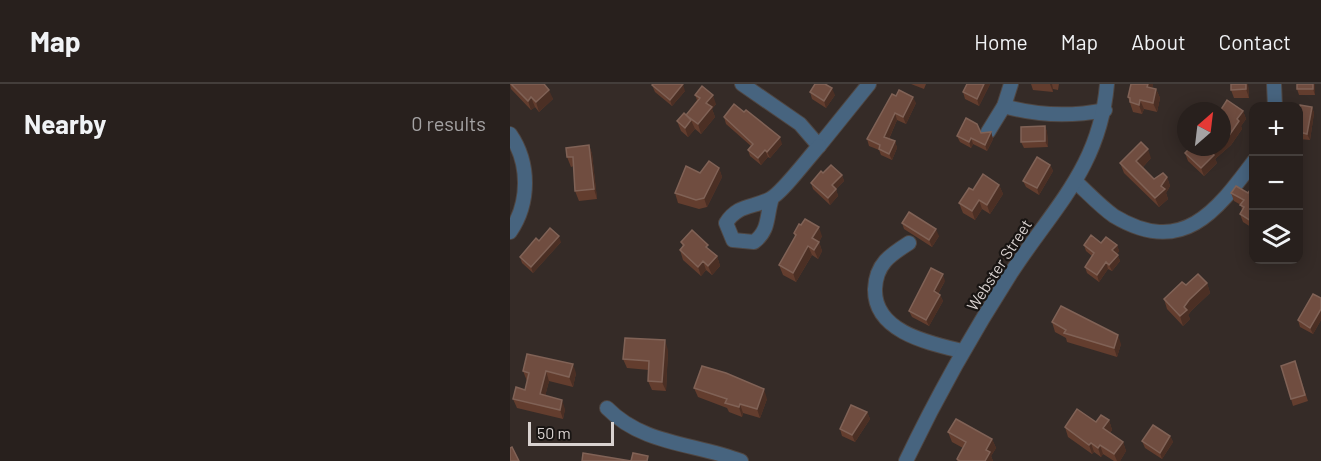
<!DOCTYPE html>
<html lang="en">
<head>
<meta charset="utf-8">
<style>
	:root { --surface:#28201d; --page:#302826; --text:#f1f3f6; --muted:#a5a3a4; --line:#443e3b }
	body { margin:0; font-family:Barlow,sans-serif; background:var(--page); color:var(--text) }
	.controls { position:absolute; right:18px; top:18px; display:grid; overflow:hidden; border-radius:12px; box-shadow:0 3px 15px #0003 }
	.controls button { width:54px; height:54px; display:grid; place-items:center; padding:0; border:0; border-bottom:2px solid var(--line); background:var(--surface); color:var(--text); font:30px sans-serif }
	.compass { position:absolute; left:667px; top:18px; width:54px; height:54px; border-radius:50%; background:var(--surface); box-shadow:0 3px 15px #0003; rotate:28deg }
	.scale { position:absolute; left:18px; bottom:15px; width:86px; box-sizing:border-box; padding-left:6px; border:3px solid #d9d2d0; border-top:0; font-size:16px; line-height:21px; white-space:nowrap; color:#d9d2d0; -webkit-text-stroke:4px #191513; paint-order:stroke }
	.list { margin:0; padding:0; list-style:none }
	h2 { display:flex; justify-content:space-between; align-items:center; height:78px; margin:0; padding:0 24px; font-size:26px }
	h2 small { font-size:20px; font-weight:400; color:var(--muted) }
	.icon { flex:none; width:33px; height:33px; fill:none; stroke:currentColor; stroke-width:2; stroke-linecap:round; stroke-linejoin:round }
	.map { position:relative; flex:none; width:811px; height:377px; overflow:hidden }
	header { display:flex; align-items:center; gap:36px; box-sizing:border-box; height:84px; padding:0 30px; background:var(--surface); border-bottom:2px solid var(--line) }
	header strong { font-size:28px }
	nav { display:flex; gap:33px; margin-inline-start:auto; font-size:21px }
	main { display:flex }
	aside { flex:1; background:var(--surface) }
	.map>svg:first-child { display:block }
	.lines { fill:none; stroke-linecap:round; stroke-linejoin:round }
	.minor-casing { stroke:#4f4642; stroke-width:16 }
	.minor { stroke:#47647f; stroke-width:14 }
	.wall { fill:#633d2e }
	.shaded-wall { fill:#4b2f24 }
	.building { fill:#704d40; stroke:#806256; stroke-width:1.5 }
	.labels { text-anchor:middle; stroke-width:4.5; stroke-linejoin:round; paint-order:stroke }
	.street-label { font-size:16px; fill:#d9d2d0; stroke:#191513 }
</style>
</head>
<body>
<header>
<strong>Map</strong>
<nav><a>Home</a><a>Map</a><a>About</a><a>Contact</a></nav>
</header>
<main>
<aside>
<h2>Nearby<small>0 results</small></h2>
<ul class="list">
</ul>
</aside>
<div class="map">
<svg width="811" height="377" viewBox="0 0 811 377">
	<rect width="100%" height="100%" fill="#352b27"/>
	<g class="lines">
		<defs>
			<g id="minor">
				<polyline points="232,0 290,40 309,62 359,0"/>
				<polyline points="764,0 765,22"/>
				<path d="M494,22C528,32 560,33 595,26"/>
				<polyline points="478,48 494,22 501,0"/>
				<path d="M0,50C20,79 20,119 0,148"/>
				<path d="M566,98C578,109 591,123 604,132C672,173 706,128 744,77"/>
				<path d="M262,114C256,132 260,146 244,158L223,156L216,139C228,120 243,124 260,115C272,109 298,74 309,62"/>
				<path d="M399,159C380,171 366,180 365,205C364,248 419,259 452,267"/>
				<path d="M97,324C133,361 185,359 231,377"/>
				<path d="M396,377C427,312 462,250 501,189C544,123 590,83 597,0"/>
			</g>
		</defs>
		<use href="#minor" class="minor-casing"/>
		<use href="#minor" class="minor"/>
	</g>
	<g class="wall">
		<polygon points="0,0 34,0 43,15 29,28 25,23 21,26 1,5"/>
		<polygon points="401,0 416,0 414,5"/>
		<polygon points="457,0 480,0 469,22 455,15 453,8"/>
		<polygon points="521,0 549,0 548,6 543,5 543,8 523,6"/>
		<polygon points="621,0 643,0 642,4 646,5 650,14 647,28 634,25 632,30 623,28 618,13"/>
		<polygon points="738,0 739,14 724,14 721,6"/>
		<polygon points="805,0 805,11 789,11 787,5"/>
		<polygon points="142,1 175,7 162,22 145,8"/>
		<polygon points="300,8 325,11 316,24 302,15"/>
		<polygon points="382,10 406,19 396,40 387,36 379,55 385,57 387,64 382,76 371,71 369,66 359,62 357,55"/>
		<polygon points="185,11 206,20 202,25 205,33 191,50 184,44 185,45 178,53 171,47 167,37 176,31 187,16"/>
		<polygon points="802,23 804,29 800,56 789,55 789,29"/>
		<polygon points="733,27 736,35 731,42 732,45 721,61 705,75 707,79 694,92 678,77 675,69 712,63"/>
		<polygon points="214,33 272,60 260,74 258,73 251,81 240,72 238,66 241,62 216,40"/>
		<polygon points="535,42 537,48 538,63 514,64 511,58"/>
		<polygon points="481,48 483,55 477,67 463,60 461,64 450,58 447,52"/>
		<polygon points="79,61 82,70 87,115 69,117 65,107 64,82 61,83 57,73"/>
		<polygon points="641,74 633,83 644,95 657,93 660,102 656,109 658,115 649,123 614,89 610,79"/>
		<polygon points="540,81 543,87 529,111 516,103 513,97"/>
		<polygon points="209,84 212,93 197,123 189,125 168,119 165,109 190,89"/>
		<polygon points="332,91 334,97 326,105 328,112 320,121 303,105 301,99"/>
		<polygon points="489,101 493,110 480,130 472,125 465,136 453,129 449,119 463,106"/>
		<polygon points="744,107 744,145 733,138 730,130 732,126 731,121 724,117 721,109 738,109"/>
		<polygon points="392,139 429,152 422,163 394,145"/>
		<polygon points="284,149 312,152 309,158 312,167 308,175 302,171 286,198 273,191 269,181 285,153"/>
		<polygon points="29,157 51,158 23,189 12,179 10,173"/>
		<polygon points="171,158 201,167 207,172 210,182 202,191 196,186 191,192 173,176 170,166 173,163"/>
		<polygon points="591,159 607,161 609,167 607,170 610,177 602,187 598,185 589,198 577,189 575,183 582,172 576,167 574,161"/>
		<polygon points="435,197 428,210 430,211 433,217 419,242 402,233 399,227"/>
		<polygon points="697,199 700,209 682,226 678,231 680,235 673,242 657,225 654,215 676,201"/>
		<polygon points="811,214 811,236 803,250 790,243 788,236"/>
		<polygon points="542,238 611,260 607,273 557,258 556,254 545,248"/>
		<polygon points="158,266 156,307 142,306 138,297 139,286 117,284 113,275"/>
		<polygon points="787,284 798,317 783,322 781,315"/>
		<polygon points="13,287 66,289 63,303 39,297 35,312 55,325 53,335 7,324 3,315 15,306 17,297"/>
		<polygon points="184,304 257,315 250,334 233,329 232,333 219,328 217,324 188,313"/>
		<polygon points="357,328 360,335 345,358 332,352 330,345"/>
		<polygon points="599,336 602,346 600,349 613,358 616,367 610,377 604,377 593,370 591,373 584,368 582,370 558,353 555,343"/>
		<polygon points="438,348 482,355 486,364 481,372 483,377 447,377 447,375 453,364 442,358"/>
		<polygon points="660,352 663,358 652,375 635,364 632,357"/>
	</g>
	<g class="shaded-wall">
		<polygon points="173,0 175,7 162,22 160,16"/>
		<polygon points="474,0 480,0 469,22 467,15"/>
		<polygon points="540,0 542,0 543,5 543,8"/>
		<polygon points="638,0 643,0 641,12 637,3"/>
		<polygon points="736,0 738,0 739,14 736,5"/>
		<polygon points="803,0 805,0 805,11 803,5"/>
		<polygon points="322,4 325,11 316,24 314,17"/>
		<polygon points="646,5 650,14 647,28 643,19"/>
		<polygon points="39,6 43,15 29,28 26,18"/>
		<polygon points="203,11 206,20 202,25 205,33 191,50 188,40 196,19"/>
		<polygon points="21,13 25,23 21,26 18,17"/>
		<polygon points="403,13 406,19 396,40 393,33"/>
		<polygon points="630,16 634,25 632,30 629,21"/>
		<polygon points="802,23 804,29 800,56 797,50"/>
		<polygon points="733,27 736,35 731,42 732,45 721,61 705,75 707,79 694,92 691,84 701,68 707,63 712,63 712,59"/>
		<polygon points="385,29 387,36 377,59 374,53"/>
		<polygon points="181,36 185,45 178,53 175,44"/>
		<polygon points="535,42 537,48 538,63 535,57"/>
		<polygon points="481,48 483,55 477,67 475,61"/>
		<polygon points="270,53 272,60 260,74 257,68"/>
		<polygon points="461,54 463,60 461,64 459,58"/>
		<polygon points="385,57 387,64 382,76 379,70"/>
		<polygon points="79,61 82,70 87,115 84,105"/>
		<polygon points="638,65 641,74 630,86 626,77"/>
		<polygon points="255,66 258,73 251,81 248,74"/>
		<polygon points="540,81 543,87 529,111 527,104"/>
		<polygon points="209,84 212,93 197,123 194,114"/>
		<polygon points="332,91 334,97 326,105 328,112 320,121 318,114 322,101"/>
		<polygon points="657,93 660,102 656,109 658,115 649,123 645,114 651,102"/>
		<polygon points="489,101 493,110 480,130 477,121"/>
		<polygon points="469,116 472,125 465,136 462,127"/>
		<polygon points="309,143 312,152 309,158 312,167 308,175 304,166 302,154"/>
		<polygon points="426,145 429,152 422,163 419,156"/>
		<polygon points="49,152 51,158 23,189 21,183"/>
		<polygon points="607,161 609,167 605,173 602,166"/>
		<polygon points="298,162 302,171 286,198 283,189"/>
		<polygon points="608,171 610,177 602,187 599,181"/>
		<polygon points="207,172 210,182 202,191 198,182"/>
		<polygon points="193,177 196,186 191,192 188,183"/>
		<polygon points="596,178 598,185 589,198 587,191"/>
		<polygon points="433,190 435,197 426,213 424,207"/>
		<polygon points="697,199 700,209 682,226 678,231 680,235 673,242 670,232 674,223 679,216"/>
		<polygon points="430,211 433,217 419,242 416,236"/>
		<polygon points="811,225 811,236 803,250 800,244"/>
		<polygon points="608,251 611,260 607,273 604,264"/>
		<polygon points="155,256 158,266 156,307 152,298"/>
		<polygon points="63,280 66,289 63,303 59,293"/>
		<polygon points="36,287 39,297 33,320 30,310"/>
		<polygon points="254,305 257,315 250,334 247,325"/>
		<polygon points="52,316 55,325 53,335 50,326"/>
		<polygon points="230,320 233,329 232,333 229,323"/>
		<polygon points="357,328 360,335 345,358 342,351"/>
		<polygon points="599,336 602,346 596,353 593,344"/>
		<polygon points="660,352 663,358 652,375 650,369"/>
		<polygon points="482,355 486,364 481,372 483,377 475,377 476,366"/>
		<polygon points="613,358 616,367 610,377 607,377 604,370"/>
		<polygon points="581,359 584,368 582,370 579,361"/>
		<polygon points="590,361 593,370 591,373 588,364"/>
	</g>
	<g class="building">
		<polygon points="1,0 34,0 39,6 26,18 21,13 18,17"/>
		<polygon points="143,0 173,0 160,16 142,1"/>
		<polygon points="305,0 315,0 322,4 314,17 300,8"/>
		<polygon points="457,0 474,0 467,15 453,8"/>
		<polygon points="621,0 638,0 637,3 646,5 643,19 630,16 629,21 620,18 620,14 618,13"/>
		<polygon points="721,0 736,0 736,5 721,6"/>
		<rect x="787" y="0" width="16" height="5"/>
		<polygon points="192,2 203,11 196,19 202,23 188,40 176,31 190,14 185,11"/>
		<polygon points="389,6 403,13 393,33 385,29 374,53 385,57 379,70 369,65 370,61 357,55 382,10 386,12"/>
		<polygon points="717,16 733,27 727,35 729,37 718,53 712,59 712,27 710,27"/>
		<polygon points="224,20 234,28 236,26 270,53 257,68 255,66 248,74 238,66 243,60 214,33"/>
		<polygon points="790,21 802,23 797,50 789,48 789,29"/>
		<polygon points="174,29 181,36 175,44 167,37"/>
		<polygon points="456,34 467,40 471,49 481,48 475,61 461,54 459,58 447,52"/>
		<polygon points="535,42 535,57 511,58 511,43"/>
		<polygon points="631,58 638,65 626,77 644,95 653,89 657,93 651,102 655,105 645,114 610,79"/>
		<polygon points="79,61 84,105 65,107 63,73 57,73 56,64"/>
		<polygon points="681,63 707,63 701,68 704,71 691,84 675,69"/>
		<polygon points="527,73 540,81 527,104 513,97"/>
		<polygon points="199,77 209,84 194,114 186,116 165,109 176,82 190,89"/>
		<polygon points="321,81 332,91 322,101 326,105 318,114 301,99 311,87 313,89"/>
		<polygon points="473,90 489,101 477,121 469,116 462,127 449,119 459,104 463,106"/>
		<polygon points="726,102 738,109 740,106 744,107 744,139 730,130 734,123 730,121 734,116 721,109"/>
		<polygon points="399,128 426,145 419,156 392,139"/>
		<polygon points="295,135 309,143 302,154 309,158 304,166 298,162 283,189 269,181 286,151 284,149 289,140 291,141"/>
		<polygon points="40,144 49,152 21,183 10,173 26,154 29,157"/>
		<polygon points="182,146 198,161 196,163 207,172 198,182 193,177 188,183 170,166 174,161 171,158"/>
		<polygon points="581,151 591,159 596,153 607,161 602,166 608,171 599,181 596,178 587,191 575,183 584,169 574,161"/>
		<polygon points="421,184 433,190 424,207 430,211 416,236 399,227"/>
		<polygon points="688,190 697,199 679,216 674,223 677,226 670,232 654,215 672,198 676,201"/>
		<polygon points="803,210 811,214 811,225 800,244 788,236"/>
		<polygon points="551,222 608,251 604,264 554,249 556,246 542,238"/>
		<polygon points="115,254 155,256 152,298 138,297 139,277 113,275"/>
		<polygon points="17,270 63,280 59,293 36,287 30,310 52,316 50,326 3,315 6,303 15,306 19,289 13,287"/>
		<polygon points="785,277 795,311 781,315 771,282"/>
		<polygon points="192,282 216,289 254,305 247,325 230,320 229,323 215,319 217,315 184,304"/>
		<polygon points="341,321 357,328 342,351 330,345"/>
		<polygon points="567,325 586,338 591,331 599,336 593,344 613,358 604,370 590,361 588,364 581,359 579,361 555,343"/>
		<polygon points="446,335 482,355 476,366 480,368 475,377 450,377 447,375 456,358 438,348"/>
		<polygon points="643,341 660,352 650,369 632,357"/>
		<polygon points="2,363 9,377 0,377 0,364"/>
		<polygon points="73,369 121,377 123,369 138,372 137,377 72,377"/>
	</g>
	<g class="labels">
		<g class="street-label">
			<text transform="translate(489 181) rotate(-57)" y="6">Webster Street</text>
		</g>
	</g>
</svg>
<div class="controls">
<button>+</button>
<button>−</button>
<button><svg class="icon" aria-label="layers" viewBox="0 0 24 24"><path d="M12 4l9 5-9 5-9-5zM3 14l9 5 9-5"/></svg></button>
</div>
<svg class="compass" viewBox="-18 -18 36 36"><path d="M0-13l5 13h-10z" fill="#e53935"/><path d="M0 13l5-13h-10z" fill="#a5a3a4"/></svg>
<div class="scale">50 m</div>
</div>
</main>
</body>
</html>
